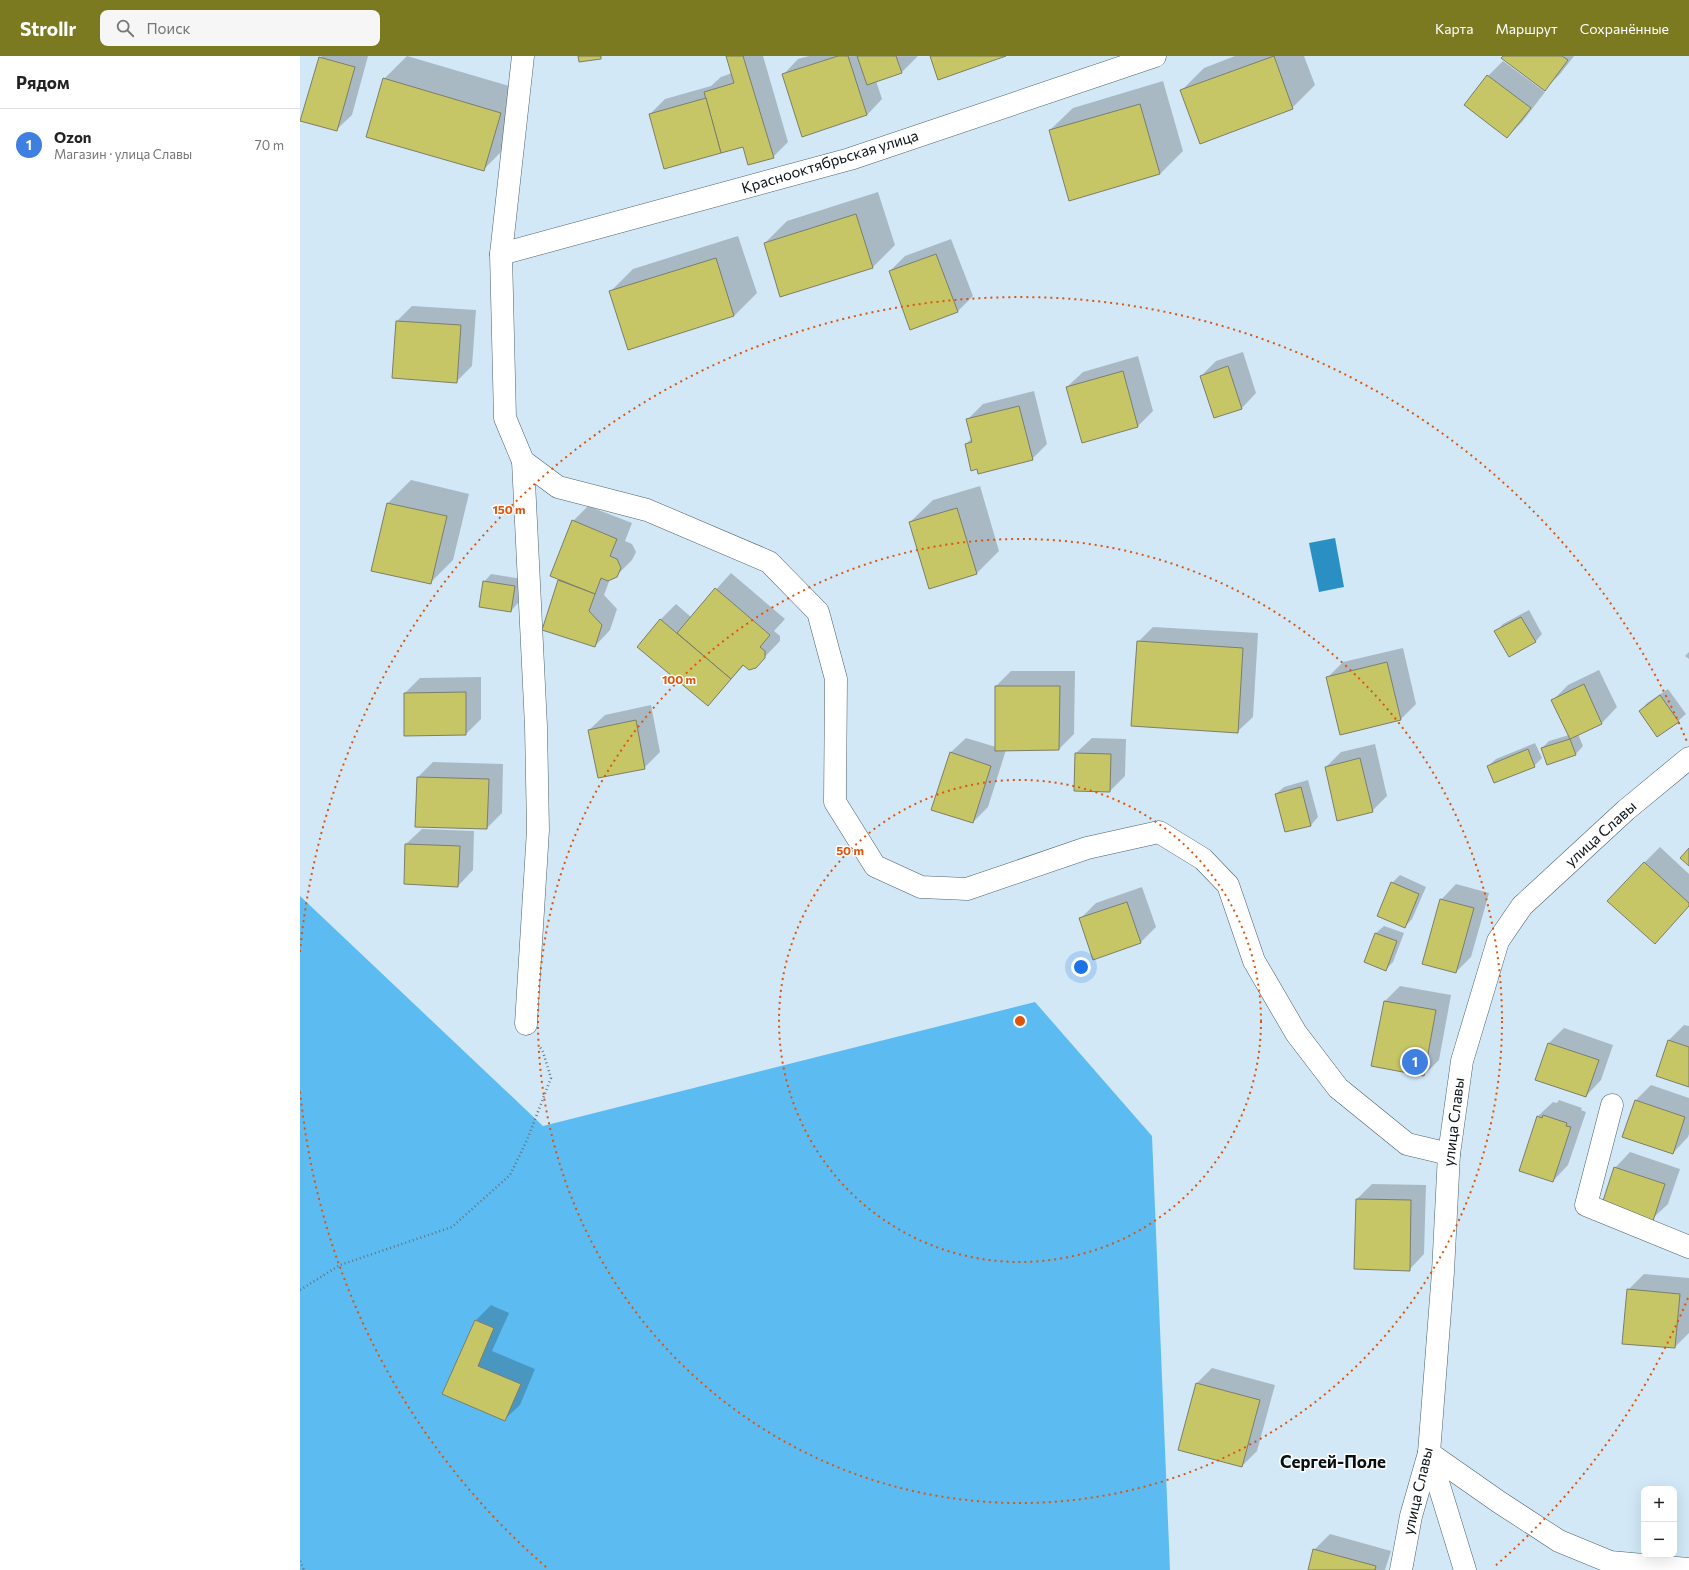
<!DOCTYPE html>
<html lang="ru">
<head>
<meta charset="utf-8">
<style>
	:root { --surface:#fff; --page:#f6f6f6; --text:#222; --muted:#767676; --line:#e0e0e0; --accent:#7b7a21 }
	body { margin:0; font-family:Commissioner,sans-serif; background:var(--page); color:var(--text) }
	.controls { position:absolute; right:12px; bottom:12px; display:grid; overflow:hidden; border-radius:8px; box-shadow:0 4px 16px #0002 }
	.controls button { width:36px; height:36px; display:grid; place-items:center; padding:0; border:0; border-bottom:1px solid var(--line); background:var(--surface); color:var(--text); font:20px sans-serif }
	.you { position:absolute; left:781px; top:911px; width:14px; height:14px; margin:-10px; border:3px solid #fff; border-radius:50%; background:#1a73e8; box-shadow:0 0 0 6px #1a73e833 }
	.badge { display:grid; place-items:center; width:26px; height:26px; border-radius:50%; background:var(--accent); color:#fff; font-size:13px; font-weight:700 }
	.pin { position:absolute; translate:-50% -50%; border:2px solid #fff; box-shadow:0 1px 4px #0006 }
	.list { margin:0; padding:0; list-style:none }
	h2 { display:flex; justify-content:space-between; align-items:center; height:52px; margin:0; padding:0 16px; font-size:17px }
	h2 small { font-size:13px; font-weight:400; color:var(--muted) }
	.list li { display:grid; grid-template-columns:26px 1fr auto; gap:12px; align-items:center; box-sizing:border-box; height:72px; padding:0 16px; border-top:1px solid var(--line) }
	.list b { display:block; font-size:15px; white-space:nowrap }
	.list p { margin:0; font-size:13px; white-space:nowrap; color:var(--muted) }
	.list em { font-size:13px; font-style:normal; color:var(--muted) }
	.icon { flex:none; width:22px; height:22px; fill:none; stroke:currentColor; stroke-width:2; stroke-linecap:round; stroke-linejoin:round }
	.map { position:relative; flex:none; width:1389px; height:1514px; overflow:hidden }
	header { display:flex; align-items:center; gap:24px; box-sizing:border-box; height:56px; padding:0 20px; background:var(--accent); color:#fff }
	header strong { font-size:19px }
	nav { display:flex; gap:22px; margin-inline-start:auto; font-size:14px }
	.search { width:280px; height:36px; background:var(--page); display:flex; align-items:center; gap:10px; box-sizing:border-box; padding:0 14px; border-radius:8px; color:var(--muted); font-size:15px }
	main { display:flex }
	aside { flex:1; background:var(--surface) }
	.map>svg:first-child { display:block }
	.forest { fill:#5cbcf1 }
	.water { fill:#2a90c4 }
	.shadow { fill:#0003 }
	.building { fill:#c6c667; stroke:#7d7e69 }
	.lines { fill:none; stroke-linecap:round; stroke-linejoin:round }
	.minor-casing { stroke:#4d606c; stroke-width:23 }
	.path { stroke:#66747d; stroke-width:2.5; stroke-dasharray:1 3; stroke-linecap:butt }
	.minor { stroke:#fff; stroke-width:22 }
	.ring { fill:none; stroke:#dd550c; stroke-width:2; stroke-dasharray:2 4 }
	.labels { text-anchor:middle; stroke-width:3; stroke-linejoin:round; paint-order:stroke }
	.street-label { font-size:15px; fill:#091115; stroke:#fff }
	.quarter-label { font-size:17px; font-weight:bold; fill:#091115; stroke:#fff }
	.centre { fill:#dd550c; stroke:#fff; stroke-width:2 }
	.ring-label { font-size:12px; text-anchor:middle; font-weight:bold; fill:#dd550c; stroke:#fff; stroke-width:3; stroke-linejoin:round; paint-order:stroke }
</style>
</head>
<body>
<header>
<strong>Strollr</strong>
<div class="search"><svg class="icon" aria-label="search" viewBox="0 0 24 24"><circle cx="10" cy="10" r="6"/><path d="M15 15l6 6"/></svg>Поиск</div>
<nav><a>Карта</a><a>Маршрут</a><a>Сохранённые</a></nav>
</header>
<main>
<aside>
<h2>Рядом<small></small></h2>
<ul class="list">
<li><span class="badge" style="background:#3f7fe0">1</span><div><b>Ozon</b><p>Магазин · улица Славы</p></div><em>70 m</em></li>
</ul>
</aside>
<div class="map">
<svg width="1389" height="1514" viewBox="0 0 1389 1514">
	<rect width="100%" height="100%" fill="#d2e8f6"/>
	<polygon class="forest" points="0,840 243,1070 735,946 852,1080 870,1514 0,1514"/>
	<polygon class="water" points="1035,482 1044,531 1019,536 1009,487"/>
	<g class="shadow">
		<polygon points="22,0 68,0 52,59 36,74 20,2"/>
		<polygon points="107,0 223,34 206,91 183,114 84,23"/>
		<polygon points="427,0 463,0 488,86 473,101 443,89 350,58 365,43 411,30 421,21 432,17"/>
		<polygon points="509,0 618,0 602,16 576,25 582,43 567,59 503,80 483,19 498,3"/>
		<polygon points="935,0 1004,0 1015,29 992,52 881,35 904,12"/>
		<polygon points="1204,0 1274,0 1260,18 1245,33"/>
		<polygon points="1203,5 1245,36 1222,66 1207,81 1188,20"/>
		<polygon points="863,25 883,95 860,118 770,144 750,74 773,52"/>
		<polygon points="578,136 595,189 573,211 465,187 487,165"/>
		<polygon points="438,180 457,237 434,260 310,236 333,213"/>
		<polygon points="651,183 673,240 658,255 590,215 605,200"/>
		<polygon points="112,250 176,254 172,310 156,326 97,265"/>
		<polygon points="943,296 956,337 941,353 901,320 916,305"/>
		<polygon points="838,300 853,355 838,370 783,385 767,331 783,316"/>
		<polygon points="734,335 747,388 732,403 666,388 672,382 667,364 683,348"/>
		<polygon points="111,424 169,438 153,504 130,527 72,514 88,447"/>
		<polygon points="680,430 699,495 676,518 610,466 633,444"/>
		<polygon points="288,450 332,467 325,485 332,488 336,496 332,504 316,520 310,523 304,539 317,553 310,574 295,590 244,573 259,523 273,465"/>
		<polygon points="431,517 485,563 474,575 480,580 480,585 455,611 444,609 408,649 338,590 361,563 376,548 391,561"/>
		<polygon points="191,518 222,523 218,547 211,555 184,526"/>
		<polygon points="1229,554 1242,578 1235,586 1196,576 1203,568"/>
		<polygon points="853,571 958,577 953,661 937,676 838,586"/>
		<polygon points="1103,592 1116,648 1101,663 1028,621 1043,606"/>
		<polygon points="1389,596 1389,603 1385,600"/>
		<polygon points="1299,614 1317,651 1302,667 1278,678 1283,690 1276,698 1248,708 1242,692 1249,685 1269,679 1253,644 1268,629"/>
		<polygon points="711,615 775,615 774,678 759,693 706,694 688,751 673,766 650,697 666,682 696,691 696,630"/>
		<polygon points="181,621 181,663 166,678 105,679 105,637 120,622"/>
		<polygon points="1368,633 1386,658 1378,665 1340,655 1347,647"/>
		<polygon points="351,649 360,696 344,712 289,674 305,659"/>
		<polygon points="792,682 826,683 825,720 810,735 775,734 776,697"/>
		<polygon points="1235,687 1242,702 1234,710 1188,710 1196,703"/>
		<polygon points="1075,688 1087,740 1072,755 1026,711 1041,696"/>
		<polygon points="133,706 203,708 202,757 187,772 118,721"/>
		<polygon points="1008,724 1018,761 1011,769 986,775 976,738 984,731"/>
		<polygon points="122,773 174,775 173,814 158,830 106,788"/>
		<polygon points="1360,791 1389,818 1389,850 1354,887 1344,807"/>
		<polygon points="1100,819 1126,831 1112,863 1105,871 1092,827"/>
		<polygon points="1156,828 1189,837 1171,901 1156,916 1141,844"/>
		<polygon points="842,831 856,871 841,886 780,863 796,847"/>
		<polygon points="1084,870 1104,877 1093,906 1085,914 1065,906 1076,877"/>
		<polygon points="1100,930 1151,939 1139,1004 1124,1019 1085,945"/>
		<polygon points="1384,969 1389,970 1389,1030 1357,1020 1369,984"/>
		<polygon points="1264,972 1313,989 1301,1024 1286,1040 1237,1023 1249,987"/>
		<polygon points="1351,1029 1389,1042 1389,1078 1388,1081 1373,1097 1335,1045"/>
		<polygon points="1259,1044 1282,1052 1281,1054 1286,1056 1268,1109 1253,1125 1237,1061 1253,1046 1257,1047"/>
		<polygon points="1330,1096 1380,1113 1368,1148 1352,1163 1315,1112"/>
		<polygon points="1072,1128 1126,1129 1124,1198 1109,1214 1057,1143"/>
		<polygon points="1344,1218 1389,1222 1389,1277 1375,1291 1328,1234"/>
		<polygon points="191,1249 209,1257 192,1295 235,1313 220,1349 204,1364 144,1338 176,1264"/>
		<polygon points="912,1312 975,1329 957,1395 942,1410 897,1327"/>
		<polygon points="1030,1478 1091,1495 1085,1514 1009,1514 1014,1494"/>
	</g>
	<g class="building">
		<polygon points="278,0 301,0 301,3 279,6"/>
		<polygon points="426,0 443,0 474,102 448,109 443,91 421,97 404,36 434,27"/>
		<polygon points="538,0 548,0 567,59 502,81 482,18"/>
		<polygon points="557,0 596,0 602,17 567,29"/>
		<polygon points="630,0 706,0 638,24"/>
		<polygon points="974,0 993,53 900,88 880,34"/>
		<polygon points="1203,0 1262,0 1268,4 1245,35 1201,2"/>
		<polygon points="19,1 55,11 37,75 0,65"/>
		<polygon points="1187,19 1231,52 1207,82 1164,49"/>
		<polygon points="83,22 201,57 184,115 66,81"/>
		<polygon points="406,42 421,97 364,113 349,58"/>
		<polygon points="840,48 860,118 769,145 749,74"/>
		<polygon points="556,158 573,212 480,241 464,187"/>
		<polygon points="636,198 658,256 610,274 589,215"/>
		<polygon points="416,202 434,260 328,294 309,235"/>
		<polygon points="96,265 161,269 157,327 92,322"/>
		<polygon points="928,310 942,353 914,362 900,320"/>
		<polygon points="823,315 838,371 782,387 766,331"/>
		<polygon points="719,350 733,404 678,418 677,413 671,415 665,388 672,386 666,363"/>
		<polygon points="87,447 147,460 131,528 71,515"/>
		<polygon points="657,452 677,518 629,533 609,466"/>
		<polygon points="272,464 317,483 310,500 317,503 321,512 317,521 308,525 301,522 295,538 250,520"/>
		<polygon points="258,524 295,538 289,555 302,569 295,591 242,574"/>
		<polygon points="183,525 215,530 211,556 179,551"/>
		<polygon points="415,532 470,579 460,591 465,595 465,602 456,612 449,614 443,609 431,623 377,577"/>
		<polygon points="1221,561 1236,586 1209,601 1194,575"/>
		<polygon points="360,563 431,623 408,650 337,591"/>
		<polygon points="837,585 943,592 938,677 831,670"/>
		<polygon points="1087,606 1101,664 1040,679 1026,621"/>
		<polygon points="1284,628 1302,668 1270,683 1251,644"/>
		<polygon points="695,630 760,630 759,694 695,695"/>
		<polygon points="166,636 166,679 104,680 104,637"/>
		<polygon points="1360,639 1379,666 1357,681 1339,655"/>
		<polygon points="336,664 345,713 298,722 288,674"/>
		<polygon points="1270,683 1276,699 1247,709 1241,692"/>
		<polygon points="1228,693 1235,711 1194,727 1187,710"/>
		<polygon points="650,696 691,710 673,767 631,754"/>
		<polygon points="775,697 811,698 810,736 774,735"/>
		<polygon points="1060,702 1073,756 1037,765 1025,711"/>
		<polygon points="117,721 189,723 187,773 115,771"/>
		<polygon points="1001,731 1011,770 985,776 975,738"/>
		<polygon points="105,788 160,790 158,831 104,828"/>
		<polygon points="1389,792 1389,810 1380,802"/>
		<polygon points="1344,806 1389,847 1389,850 1355,888 1307,845"/>
		<polygon points="1091,826 1119,838 1105,872 1077,860"/>
		<polygon points="1140,843 1174,852 1156,917 1122,908"/>
		<polygon points="827,846 841,887 793,904 779,862"/>
		<polygon points="1075,877 1097,885 1086,915 1064,906"/>
		<polygon points="1084,945 1136,954 1124,1020 1071,1010"/>
		<polygon points="1368,984 1389,991 1389,1031 1356,1020"/>
		<polygon points="1248,987 1299,1004 1286,1041 1235,1024"/>
		<polygon points="1335,1044 1385,1061 1373,1098 1322,1081"/>
		<polygon points="1243,1059 1267,1067 1266,1070 1271,1071 1253,1126 1219,1115 1237,1060 1242,1062"/>
		<polygon points="1314,1111 1365,1128 1353,1165 1302,1148"/>
		<polygon points="1056,1143 1111,1144 1110,1215 1054,1213"/>
		<polygon points="1327,1233 1380,1238 1375,1292 1322,1288"/>
		<polygon points="175,1264 194,1272 178,1310 221,1328 205,1365 142,1338"/>
		<polygon points="896,1327 960,1344 942,1411 878,1394"/>
		<polygon points="1013,1493 1076,1510 1075,1514 1008,1514"/>
	</g>
	<g class="lines">
		<defs>
			<g id="minor">
				<polyline points="223,0 201,198 205,362 223,405 258,431 347,454 469,506 518,556 536,623 535,746 575,810 621,831 667,833 787,792 859,776 903,803 928,829 954,905 996,977 1038,1032 1107,1088 1149,1098"/>
				<polyline points="201,198 550,103 855,0"/>
				<polyline points="223,405 236,670 238,774 226,968"/>
				<polyline points="1312,1049 1286,1149 1389,1191"/>
				<polyline points="1129,1397 1199,1446 1259,1485 1310,1506 1389,1513"/>
				<polyline points="1129,1397 1165,1514"/>
				<polyline points="1101,1514 1111,1460 1129,1397 1143,1216 1149,1098 1162,1005 1198,885 1222,850 1326,754 1389,702"/>
			</g>
		</defs>
		<use href="#minor" class="minor-casing"/>
		<g class="path">
			<polyline points="0,1234 40,1209 152,1171 210,1119 227,1084 251,1022 243,996 240,991"/>
			<polyline points="0,1505 4,1514"/>
		</g>
		<use href="#minor" class="minor"/>
	</g>
	<g class="ring">
		<circle cx="720" cy="965" r="241"/>
		<circle cx="720" cy="965" r="482"/>
		<path d="M1388 1242A723 723 0 0 1 1194 1511M246 1511A723 723 0 0 1 0 1034M0 896A723 723 0 0 1 1388 688"/>
	</g>
	<g class="labels">
		<g class="street-label">
			<text transform="translate(530 106) rotate(-17)" y="5">Краснооктябрьская улица</text>
			<text transform="translate(1301 778) rotate(-42)" y="5">улица Славы</text>
			<text transform="translate(1154 1066) rotate(-83)" y="5">улица Славы</text>
			<text transform="translate(1118 1435) rotate(-77)" y="5">улица Славы</text>
		</g>
		<g class="quarter-label">
			<text x="1033" y="1412">Сергей-Поле</text>
		</g>
	</g>
	<circle cx="720" cy="965" r="6" class="centre"/>
	<g class="ring-label">
		<text x="209" y="458">150 m</text>
		<text x="379" y="628">100 m</text>
		<text x="550" y="799">50 m</text>
	</g>
</svg>
<div class="controls">
<button>+</button>
<button>−</button>
</div>
<div class="you"></div>
<div class="pin badge" style="left:1115px;top:1006px;background:#3f7fe0">1</div>
</div>
</main>
</body>
</html>
